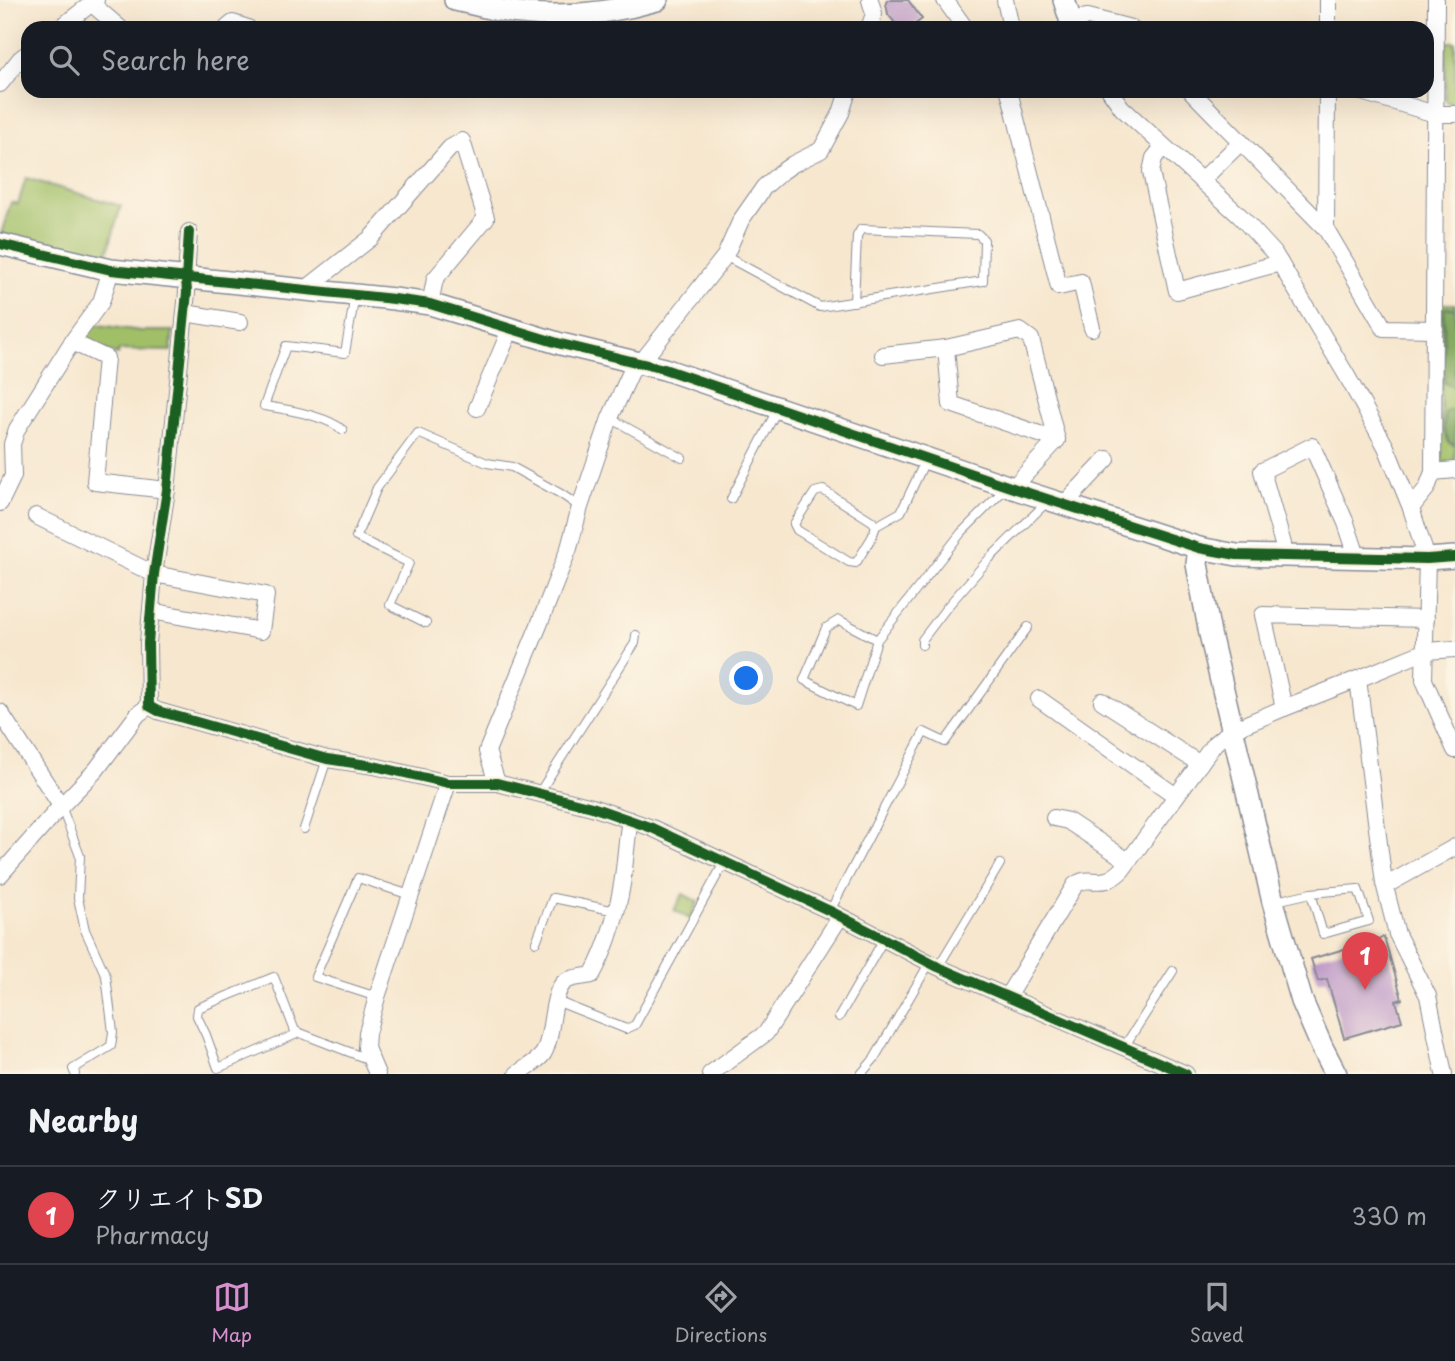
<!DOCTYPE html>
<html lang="en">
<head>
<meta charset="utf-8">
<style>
	:root { --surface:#171b24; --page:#20242c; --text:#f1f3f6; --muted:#9ea1a6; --line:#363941; --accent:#d690ce }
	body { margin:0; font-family:"Playpen Sans","Klee One",sans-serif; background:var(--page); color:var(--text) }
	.you { position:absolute; left:747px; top:679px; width:24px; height:24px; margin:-18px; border:5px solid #fff; border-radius:50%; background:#1a73e8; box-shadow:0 0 0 10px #1a73e833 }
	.badge { display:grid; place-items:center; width:46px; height:46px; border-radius:50%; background:var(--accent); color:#fff; font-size:23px; font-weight:700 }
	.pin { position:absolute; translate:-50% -58px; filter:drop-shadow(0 2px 4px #0008) }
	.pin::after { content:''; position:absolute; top:37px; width:24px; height:21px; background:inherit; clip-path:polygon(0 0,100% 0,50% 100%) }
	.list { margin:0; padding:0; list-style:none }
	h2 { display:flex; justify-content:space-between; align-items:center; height:91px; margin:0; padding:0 28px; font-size:30px }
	h2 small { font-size:23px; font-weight:400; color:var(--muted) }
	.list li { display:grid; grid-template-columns:46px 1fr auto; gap:21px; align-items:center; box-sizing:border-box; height:98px; padding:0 28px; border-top:2px solid var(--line) }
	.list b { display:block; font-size:26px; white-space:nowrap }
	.list p { margin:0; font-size:23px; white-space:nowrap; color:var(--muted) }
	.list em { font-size:23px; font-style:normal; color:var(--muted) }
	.icon { flex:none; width:38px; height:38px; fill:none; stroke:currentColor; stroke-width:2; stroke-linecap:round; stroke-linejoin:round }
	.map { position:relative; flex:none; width:1455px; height:1074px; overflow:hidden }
	.search { position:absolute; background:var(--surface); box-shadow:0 7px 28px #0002; left:21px; right:21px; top:21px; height:77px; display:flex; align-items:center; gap:18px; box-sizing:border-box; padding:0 24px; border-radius:21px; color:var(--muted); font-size:26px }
	.sheet { height:189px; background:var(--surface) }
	nav { display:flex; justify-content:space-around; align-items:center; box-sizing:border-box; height:98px; border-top:2px solid var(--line); background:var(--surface); font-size:19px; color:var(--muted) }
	nav a { display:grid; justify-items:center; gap:4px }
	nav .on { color:var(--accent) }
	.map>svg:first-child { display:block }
	.green { fill:#a1bf66; stroke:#5e7762; stroke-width:2 }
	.forest { fill:#80a65b; stroke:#4e6a5c; stroke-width:2 }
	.building { fill:#bd98c8 }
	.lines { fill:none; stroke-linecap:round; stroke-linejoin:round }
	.lane-casing { stroke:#898b96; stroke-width:10 }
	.street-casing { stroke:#898b96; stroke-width:18 }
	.secondary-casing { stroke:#898b96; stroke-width:24 }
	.lane { stroke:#fff; stroke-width:8 }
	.street { stroke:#fff; stroke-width:16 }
	.secondary { stroke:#fff; stroke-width:21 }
	.cycleway-casing { stroke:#fcf5e5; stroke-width:15 }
	.cycleway { stroke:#1b5e20; stroke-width:10 }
</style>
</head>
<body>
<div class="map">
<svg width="1455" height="1074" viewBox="0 0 1455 1074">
	<rect width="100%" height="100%" fill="#fcf5e5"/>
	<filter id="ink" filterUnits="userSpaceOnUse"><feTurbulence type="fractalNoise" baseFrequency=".0143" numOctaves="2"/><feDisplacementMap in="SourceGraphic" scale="14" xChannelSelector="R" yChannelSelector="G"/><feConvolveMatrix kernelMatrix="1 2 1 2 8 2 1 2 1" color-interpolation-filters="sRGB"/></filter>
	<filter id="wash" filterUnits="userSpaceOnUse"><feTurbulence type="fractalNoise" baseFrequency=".00686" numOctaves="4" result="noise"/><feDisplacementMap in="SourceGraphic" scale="28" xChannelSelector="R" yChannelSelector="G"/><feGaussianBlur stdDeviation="1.57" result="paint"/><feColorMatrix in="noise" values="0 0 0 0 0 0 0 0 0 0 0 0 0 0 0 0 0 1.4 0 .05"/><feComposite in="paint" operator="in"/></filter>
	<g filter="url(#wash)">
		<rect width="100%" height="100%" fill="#f7e7cf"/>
		<g class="green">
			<polygon points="1446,42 1455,42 1455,103 1449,103 1445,100"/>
			<polygon points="26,178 121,206 104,264 1,234 11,202 18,204"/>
			<polygon points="1441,304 1455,304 1455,462 1445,463 1441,459"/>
			<polygon points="92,324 141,331 173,331 171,351 119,350 118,355 87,344 85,337"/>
			<polygon points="683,894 698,902 690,919 674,910"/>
		</g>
		<g class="forest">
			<polygon points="1444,308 1455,308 1455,387 1444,383"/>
			<polygon points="1452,410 1455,411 1455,445 1449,443 1444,430 1445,412"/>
		</g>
		<g id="blocks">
			<g class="building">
				<polygon points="887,0 908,0 922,19 910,28 899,28 888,14 886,3"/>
				<polygon points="1384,937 1402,999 1396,1001 1402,1021 1344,1038 1327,979 1318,981 1311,959"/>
			</g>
		</g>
	</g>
	<g filter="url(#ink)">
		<use href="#blocks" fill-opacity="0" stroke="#898b96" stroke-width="2"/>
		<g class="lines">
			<defs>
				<g id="lane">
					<polyline points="725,256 820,307 983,281 984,240 978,234 861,229 857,236 854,302"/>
					<polyline points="610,418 682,458"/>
					<path d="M343,430C326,416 286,409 264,406L286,346L345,353L355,295"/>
					<polyline points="731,499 778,408"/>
					<polyline points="876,526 872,521 823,490 815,492 794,524 797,530 849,562 856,563 872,537 876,526 901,512 926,459"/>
					<polyline points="426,623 390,605 409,563 356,537 377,488 418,433 487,463 512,467 561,494 580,507"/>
					<polyline points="877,640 839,620 826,628 804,680 856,706 877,640 961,533 1001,493 1003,485"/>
					<polyline points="922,645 922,640 947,607 989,559 1044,505 1046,501"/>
					<polyline points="539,793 635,643 636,635"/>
					<polyline points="61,806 80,856 78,898 85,930 106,976 113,1032 111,1046 73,1069 75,1074"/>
					<polyline points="304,829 327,759"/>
					<polyline points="1276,901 1311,893 1358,889 1369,921 1323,934 1311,893"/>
					<polyline points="830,911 924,732 945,742 1028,627"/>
					<polyline points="536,942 553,898 616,911"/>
					<polyline points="938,967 1000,864"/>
					<polyline points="377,997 315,977 358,878 410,895"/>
					<polyline points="556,1001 626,1029 635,1025 725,861"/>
					<polyline points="839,1017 884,939"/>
					<polyline points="299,1033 218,1068 206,1035 197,1016 198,1008 274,977 295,1031 370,1060"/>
					<polyline points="1124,1047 1173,971"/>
					<polyline points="861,1074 874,1059 930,962"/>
				</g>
				<g id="street">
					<polyline points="945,0 965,28"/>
					<polyline points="1005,0 1011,28"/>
					<polyline points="1436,0 1433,472 1455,470"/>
					<polyline points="92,4 120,28"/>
					<polyline points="1070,20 1088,17 1131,28"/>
					<polyline points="60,28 96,0"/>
					<polyline points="227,28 233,23 248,28"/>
					<polyline points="869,28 874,14 870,0"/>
					<polyline points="1328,28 1328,0"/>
					<polyline points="0,84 20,59 28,53"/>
					<polyline points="1009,91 1059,287 1081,282 1092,328"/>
					<polyline points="1110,91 1122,108 1240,216 1274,253 1347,376 1386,447 1411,508 1427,559 1424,680 1455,750"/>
					<polyline points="1191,91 1326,229 1384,328 1435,329"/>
					<polyline points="1358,91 1435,114 1455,114"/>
					<polyline points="1163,147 1154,158 1151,172 1177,291 1280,263"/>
					<polyline points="1201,181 1240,143"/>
					<polyline points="1326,229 1327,91"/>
					<polyline points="189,232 186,279 187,292 167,490 154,574 148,643 149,706 158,711 327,759 374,766 448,783 497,783 592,807 652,828 830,911 938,967 1186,1074"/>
					<polyline points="310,291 311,285 371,238 450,148 462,141 486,218 435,279 430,304"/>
					<polyline points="185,313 240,322"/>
					<polyline points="72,342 106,358 95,482 167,490"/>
					<polyline points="946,348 951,404 1057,440"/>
					<polyline points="883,355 946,348 1020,331 1031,339 1057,440 1019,481 1016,489"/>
					<polyline points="640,364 725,256 741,220 764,187 780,173 793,164 821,150 841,113 848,91"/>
					<polyline points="477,408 511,328"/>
					<polyline points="0,503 13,476 12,444 17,429 72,342 101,302 111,270"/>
					<polyline points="1067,505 1070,498 1107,459"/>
					<polyline points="1411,508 1427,488 1433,472"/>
					<polyline points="36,516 154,574 266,595 261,631 151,611"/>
					<polyline points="1283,556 1283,544 1262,471 1312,446 1346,523 1355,550 1356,557"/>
					<polyline points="1426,619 1263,615 1284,708 1358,679 1426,651 1455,649"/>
					<polyline points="1358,679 1384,883 1397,934 1428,996 1444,1074"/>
					<polyline points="1039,699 1176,796"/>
					<polyline points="1102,701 1200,764"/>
					<polyline points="0,712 61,806"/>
					<polyline points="497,783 487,751 539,625 569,548 580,507 610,418 635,363"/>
					<polyline points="1054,818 1068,821 1128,861"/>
					<polyline points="0,875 61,806 96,770 138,714 149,706"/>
					<polyline points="1384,883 1392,882 1455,847"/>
					<path d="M1007,997L1075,885C1092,873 1101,891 1122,870L1215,743L1232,730L1284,708"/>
					<polyline points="377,1074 366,1048 367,1033 377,997 448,783"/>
					<path d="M517,1074C525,1068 537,1062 543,1054C554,1037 550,991 566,981C572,977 584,977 592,975C608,947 621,901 624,869C626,853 627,836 630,820"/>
					<polyline points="710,1074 766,1033 840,917"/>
				</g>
				<g id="secondary">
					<path d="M455,0C470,3 484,7 498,10C551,19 606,15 657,0"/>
					<polyline points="1064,0 1073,28"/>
					<polyline points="0,244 111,270 394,299 430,304 561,344 664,369 1016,489 1199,548 1237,555 1427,559 1455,557"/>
					<polyline points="1199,548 1197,564 1210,634 1273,902 1302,1001 1322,1047 1336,1074"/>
				</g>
			</defs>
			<use href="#lane" class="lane-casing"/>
			<use href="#street" class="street-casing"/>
			<use href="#secondary" class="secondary-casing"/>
			<use href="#lane" class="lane"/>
			<use href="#street" class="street"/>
			<use href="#secondary" class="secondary"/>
			<defs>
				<g id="cycleway">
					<polyline points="189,232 186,279 187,292 167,490 154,574 148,643 149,706 158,711 327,759 374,766 448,783 497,783 592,807 652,828 830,911 938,967 1186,1074"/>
					<polyline points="0,244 111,270 394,299 430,304 561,344 664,369 1016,489 1199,548 1237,555 1427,559 1455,557"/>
				</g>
			</defs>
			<use href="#cycleway" class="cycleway-casing"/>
			<use href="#cycleway" class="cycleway"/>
		</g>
	</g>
</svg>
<div class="you"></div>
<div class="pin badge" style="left:1365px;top:990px;background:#e0444e">1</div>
<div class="search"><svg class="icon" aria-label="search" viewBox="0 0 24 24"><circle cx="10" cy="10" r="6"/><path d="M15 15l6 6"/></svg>Search here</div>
</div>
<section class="sheet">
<h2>Nearby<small></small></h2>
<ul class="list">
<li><span class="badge" style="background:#e0444e">1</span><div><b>クリエイトSD</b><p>Pharmacy</p></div><em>330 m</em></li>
</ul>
</section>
<nav>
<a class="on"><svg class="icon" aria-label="map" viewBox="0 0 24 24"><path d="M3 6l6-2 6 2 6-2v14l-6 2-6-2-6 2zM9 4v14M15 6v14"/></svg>Map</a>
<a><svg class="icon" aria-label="directions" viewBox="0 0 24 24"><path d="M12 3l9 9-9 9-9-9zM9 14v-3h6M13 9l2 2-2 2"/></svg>Directions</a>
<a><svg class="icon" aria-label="saved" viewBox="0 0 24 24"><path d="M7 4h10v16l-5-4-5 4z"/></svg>Saved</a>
</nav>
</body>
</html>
